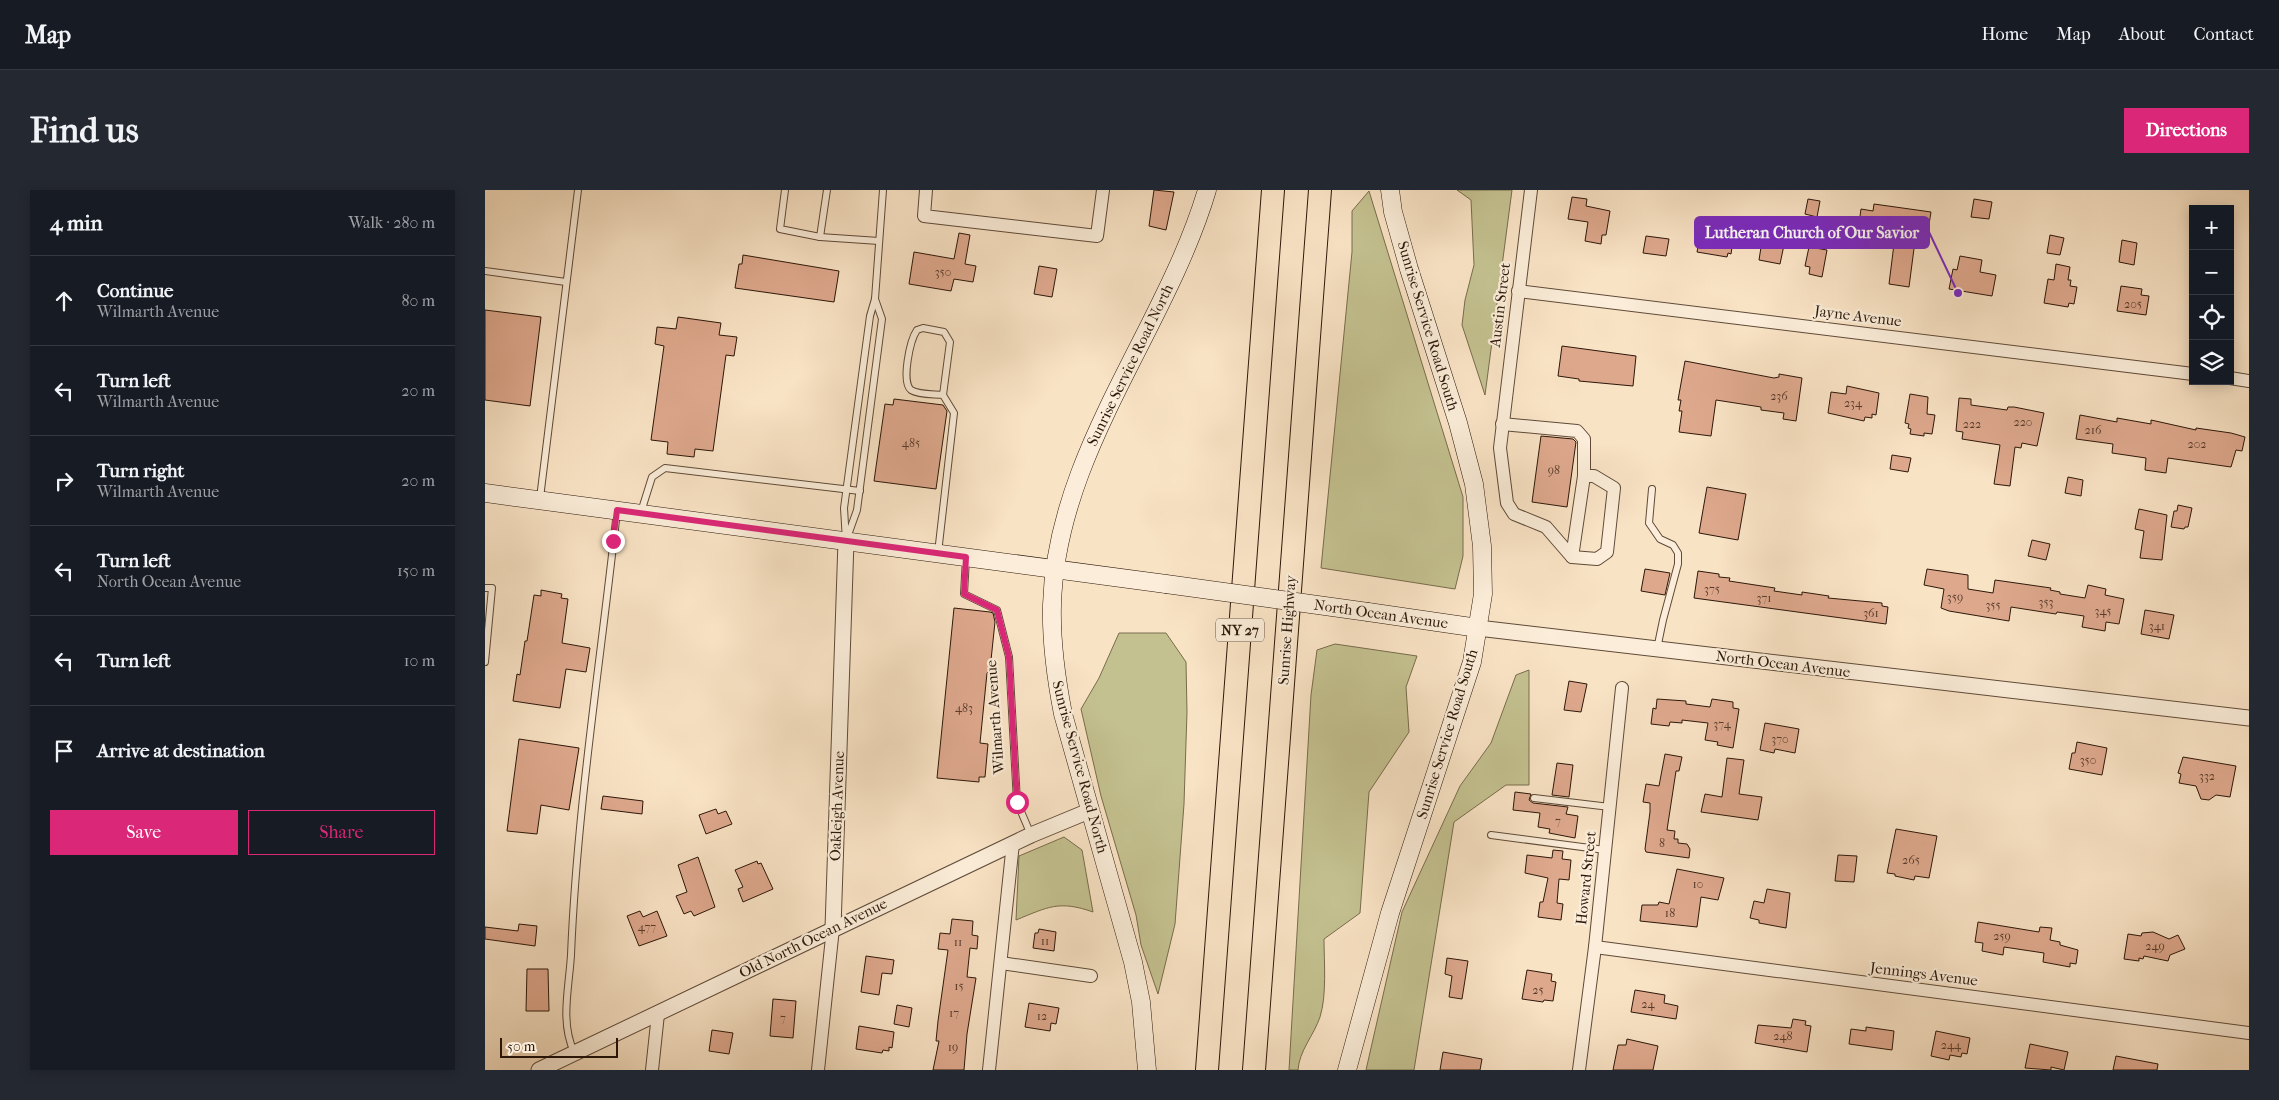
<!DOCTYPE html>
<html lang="en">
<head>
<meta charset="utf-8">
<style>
	:root { --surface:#171b24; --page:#242831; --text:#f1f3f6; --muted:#9ea1a6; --line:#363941; --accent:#db2777 }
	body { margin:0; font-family:"IM FELL French Canon",serif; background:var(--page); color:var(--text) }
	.controls { position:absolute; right:15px; top:15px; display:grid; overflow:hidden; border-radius:0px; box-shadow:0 2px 12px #0003 }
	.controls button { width:45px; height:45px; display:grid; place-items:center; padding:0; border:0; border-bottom:1px solid var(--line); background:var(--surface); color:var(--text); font:25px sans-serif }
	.scale { position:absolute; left:15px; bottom:12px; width:118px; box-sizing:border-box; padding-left:5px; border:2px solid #2c1709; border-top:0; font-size:14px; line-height:18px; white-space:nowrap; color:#2c1709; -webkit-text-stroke:4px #fbedd9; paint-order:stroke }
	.stop { position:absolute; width:15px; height:15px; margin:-11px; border:4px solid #db2777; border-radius:50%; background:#fff }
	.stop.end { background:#db2777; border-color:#fff; box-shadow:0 1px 5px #0008 }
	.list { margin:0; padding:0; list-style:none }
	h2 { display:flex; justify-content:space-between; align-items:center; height:65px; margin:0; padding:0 20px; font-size:21px }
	h2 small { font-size:16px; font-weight:400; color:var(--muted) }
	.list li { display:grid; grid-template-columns:32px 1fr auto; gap:15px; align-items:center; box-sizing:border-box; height:90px; padding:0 20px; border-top:1px solid var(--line) }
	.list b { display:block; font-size:19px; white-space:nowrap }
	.list p { margin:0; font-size:16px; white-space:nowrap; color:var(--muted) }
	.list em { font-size:16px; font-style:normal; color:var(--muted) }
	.actions { display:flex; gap:10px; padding:15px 20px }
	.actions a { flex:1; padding:11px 0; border:1px solid var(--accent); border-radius:0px; text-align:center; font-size:18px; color:var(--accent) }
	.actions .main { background:var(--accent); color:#fff }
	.icon { flex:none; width:28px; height:28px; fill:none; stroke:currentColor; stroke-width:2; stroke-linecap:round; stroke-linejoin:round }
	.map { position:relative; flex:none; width:1764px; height:880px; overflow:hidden; border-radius:0px }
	header { display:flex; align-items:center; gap:30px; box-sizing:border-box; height:70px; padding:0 25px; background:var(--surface); border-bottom:1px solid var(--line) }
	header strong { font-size:24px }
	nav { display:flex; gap:28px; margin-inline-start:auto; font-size:18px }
	.intro { display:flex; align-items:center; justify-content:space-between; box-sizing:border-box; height:120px; padding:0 30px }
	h1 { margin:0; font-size:35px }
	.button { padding:12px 22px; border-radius:0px; background:var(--accent); color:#fff; font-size:18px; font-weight:700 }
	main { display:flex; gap:30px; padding:0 30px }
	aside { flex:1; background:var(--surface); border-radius:0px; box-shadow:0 2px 12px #0003 }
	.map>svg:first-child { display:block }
	.green { fill:#c4c190; stroke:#786c4c }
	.building { fill:#dea88d; stroke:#2c1709 }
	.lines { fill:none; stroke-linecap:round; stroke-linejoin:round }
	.service-casing { stroke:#5f4a38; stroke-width:8 }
	.minor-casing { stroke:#5f4a38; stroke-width:14 }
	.tertiary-casing { stroke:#5f4a38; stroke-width:17 }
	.secondary-casing { stroke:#2c1709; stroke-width:19 }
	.motorway-casing { stroke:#2c1709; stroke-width:24 }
	.service { stroke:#fbedd9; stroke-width:6 }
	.minor { stroke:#fbedd9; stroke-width:12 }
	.tertiary { stroke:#fbedd9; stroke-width:15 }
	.secondary { stroke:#fbedd9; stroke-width:18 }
	.motorway { stroke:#f9e3c5; stroke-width:22 }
	.secondary-bridge-casing { stroke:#2c1709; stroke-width:19; stroke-linecap:butt }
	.secondary-bridge { stroke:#fbedd9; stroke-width:18 }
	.route { stroke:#db2777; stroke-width:6 }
	.labels { text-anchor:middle; stroke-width:4.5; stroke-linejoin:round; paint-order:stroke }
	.number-label { font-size:12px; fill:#583b2a }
	.shield { fill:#fbedd9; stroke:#6a5747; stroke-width:1 }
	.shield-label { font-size:14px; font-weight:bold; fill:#2c1709 }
	.street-label { font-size:15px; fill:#2c1709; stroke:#fbedd9 }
	.leader { fill:none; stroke:#7b2cbf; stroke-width:2 }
	.callout-dot { fill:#7b2cbf; stroke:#fbedd9; stroke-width:2 }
	.callout { fill:#7b2cbf; stroke:#7b2cbf; stroke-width:2 }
	.callout-label { font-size:16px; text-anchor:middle; font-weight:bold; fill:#fff }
</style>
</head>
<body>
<header>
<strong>Map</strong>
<nav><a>Home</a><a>Map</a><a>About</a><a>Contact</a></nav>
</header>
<div class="intro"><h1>Find us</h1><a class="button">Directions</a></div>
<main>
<aside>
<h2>4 min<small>Walk · 280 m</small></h2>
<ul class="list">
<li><svg class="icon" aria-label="ahead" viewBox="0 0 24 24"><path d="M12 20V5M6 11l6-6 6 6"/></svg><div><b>Continue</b><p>Wilmarth Avenue</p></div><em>80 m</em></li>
<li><svg class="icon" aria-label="left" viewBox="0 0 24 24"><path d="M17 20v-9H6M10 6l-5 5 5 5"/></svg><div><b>Turn left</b><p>Wilmarth Avenue</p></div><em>20 m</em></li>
<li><svg class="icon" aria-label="right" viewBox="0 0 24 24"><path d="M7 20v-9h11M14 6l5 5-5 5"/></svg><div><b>Turn right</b><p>Wilmarth Avenue</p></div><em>20 m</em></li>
<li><svg class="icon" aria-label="left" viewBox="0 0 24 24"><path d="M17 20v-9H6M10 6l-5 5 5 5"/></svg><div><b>Turn left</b><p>North Ocean Avenue</p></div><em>150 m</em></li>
<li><svg class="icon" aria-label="left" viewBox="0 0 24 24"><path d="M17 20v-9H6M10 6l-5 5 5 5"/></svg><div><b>Turn left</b></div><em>10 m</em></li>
<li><svg class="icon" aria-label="arrive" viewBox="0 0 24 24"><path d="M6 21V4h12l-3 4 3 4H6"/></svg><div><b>Arrive at destination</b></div></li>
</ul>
<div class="actions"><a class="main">Save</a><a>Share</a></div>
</aside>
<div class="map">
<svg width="1764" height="880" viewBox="0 0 1764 880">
	<rect width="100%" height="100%" fill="#f9e3c5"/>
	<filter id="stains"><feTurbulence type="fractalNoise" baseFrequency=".004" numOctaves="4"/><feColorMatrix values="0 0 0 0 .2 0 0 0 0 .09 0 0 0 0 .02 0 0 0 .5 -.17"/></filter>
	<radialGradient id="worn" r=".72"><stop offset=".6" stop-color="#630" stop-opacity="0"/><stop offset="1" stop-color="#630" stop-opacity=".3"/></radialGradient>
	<g class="green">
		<polygon points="972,0 1027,0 1000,205 977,135 980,110 989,75 986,10"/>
		<polygon points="884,1 978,307 978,366 970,399 836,378 867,62 867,21"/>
		<polygon points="634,443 681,443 701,472 702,522 699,614 690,734 673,804 656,755 651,725 616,606 596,519 614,488"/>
		<path d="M850,454L932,466L921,497L924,542L884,602L875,723L839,749C839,772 842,805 835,827C829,845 814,861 813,880H804L826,505L832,460Z"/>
		<polygon points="1044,480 1044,595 1021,595 969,632 929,880 881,880 917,722 975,596 1006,553 1031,485"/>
		<path d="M579,647L597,660L608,722C574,710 563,717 531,730L534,666Z"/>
	</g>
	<g class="building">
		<polygon points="669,0 689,2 681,40 664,36"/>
		<polygon points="1087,7 1102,9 1101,16 1125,21 1121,45 1117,45 1116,54 1100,51 1103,32 1083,29"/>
		<polygon points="1323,9 1335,11 1332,27 1320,24"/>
		<polygon points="1489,9 1507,12 1504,29 1486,27"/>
		<polygon points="1389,14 1446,22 1441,53 1430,51 1424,97 1404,94 1410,46 1385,42 1386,35 1374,34 1376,19 1388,21"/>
		<polygon points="1226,33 1250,37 1246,64 1243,63 1242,67 1212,62 1216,40 1225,42"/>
		<polygon points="474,43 485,45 480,74 491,76 488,92 469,89 466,101 424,94 429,62 469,69"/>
		<polygon points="1565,45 1579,48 1575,65 1562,63"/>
		<polygon points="1161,46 1184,49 1181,66 1158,63"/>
		<polygon points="1637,50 1652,53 1649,75 1634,72"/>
		<polygon points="1277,51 1299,55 1295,74 1274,70"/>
		<polygon points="1324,57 1342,60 1337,87 1324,84 1325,77 1320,76"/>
		<polygon points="258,65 354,81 349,112 250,98 254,74 257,74"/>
		<polygon points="1475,66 1497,70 1495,82 1511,85 1507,106 1464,99 1468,79 1472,80"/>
		<polygon points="1571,74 1585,77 1583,90 1586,90 1585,96 1592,97 1589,114 1584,113 1583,117 1559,113 1563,89 1569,90"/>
		<polygon points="554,76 572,79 567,107 549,104"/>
		<polygon points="1636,96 1657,99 1656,105 1664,106 1661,125 1632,121"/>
		<polygon points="0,120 56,127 45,216 0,210"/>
		<polygon points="193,127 236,133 234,145 252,147 249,166 241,165 228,261 210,259 209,267 182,264 183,252 166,250 179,156 170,154 172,137 191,139"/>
		<polygon points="1077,156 1151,166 1148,196 1094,191 1094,189 1073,186"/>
		<polygon points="1200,171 1289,188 1294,187 1294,184 1317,188 1311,231 1298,229 1299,223 1276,220 1276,217 1231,210 1226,246 1194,242 1197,221 1194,221 1196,210 1193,210"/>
		<polygon points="1362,196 1394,203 1391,225 1387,224 1387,228 1380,227 1379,231 1343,223 1346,202 1361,204"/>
		<polygon points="1425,204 1443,207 1442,224 1450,225 1447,244 1439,243 1439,246 1425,244 1426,239 1423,238 1424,234 1420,233"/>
		<polygon points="1474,208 1486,209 1486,215 1522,220 1523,217 1529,217 1559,223 1552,256 1537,253 1536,258 1530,257 1525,296 1509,294 1515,255 1477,249 1478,242 1471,241"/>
		<polygon points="409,209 458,215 462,221 451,299 389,291 400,214 408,215"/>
		<polygon points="1595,225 1632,232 1632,228 1666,234 1666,230 1711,240 1711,238 1746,243 1760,247 1757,261 1751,260 1746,277 1683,268 1681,283 1660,280 1661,268 1627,263 1628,254 1591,249"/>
		<polygon points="1056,246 1088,249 1091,252 1082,317 1047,312"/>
		<polygon points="1407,265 1426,268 1423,282 1405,279"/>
		<polygon points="1583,287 1598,290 1596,306 1580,303"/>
		<polygon points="1222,297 1261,304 1253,350 1214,343"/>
		<polygon points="1693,315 1707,318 1703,337 1700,337 1699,339 1686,337 1689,321 1692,321"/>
		<polygon points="1654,319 1682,325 1677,370 1655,368 1659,341 1650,339"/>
		<polygon points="1547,350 1565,354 1561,370 1543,366"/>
		<polygon points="1160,379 1185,383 1180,405 1156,401"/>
		<polygon points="1442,379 1483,385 1483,399 1508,403 1510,390 1566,398 1565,400 1575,402 1575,404 1600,408 1603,395 1621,399 1620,405 1639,409 1634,434 1621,432 1620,441 1597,437 1599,426 1572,422 1571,424 1526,417 1524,431 1464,421 1456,418 1459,399 1439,395"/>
		<polygon points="1213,381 1234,384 1234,387 1245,388 1244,391 1290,398 1289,401 1317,405 1317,402 1344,406 1343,408 1397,413 1397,416 1403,417 1401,434 1209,408"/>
		<polygon points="56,400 77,404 76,408 83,409 77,453 105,458 101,482 81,479 75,518 28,511 32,484 35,485 40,451 42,451 49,405 56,406"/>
		<polygon points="469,418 505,422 508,423 510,432 506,470 510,476 502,483 495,553 503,554 500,587 494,587 494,592 452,588"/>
		<polygon points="1660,420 1689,425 1684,449 1656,444"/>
		<polygon points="1084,491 1102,494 1096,522 1079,520"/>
		<polygon points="1172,509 1201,511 1201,514 1225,517 1227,509 1248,512 1248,518 1254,519 1248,558 1232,555 1233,552 1220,550 1223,533 1197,530 1197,533 1185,532 1184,536 1166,534 1168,518 1171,519"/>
		<polygon points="1280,533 1314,539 1310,563 1290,559 1289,563 1275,560"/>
		<polygon points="34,549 94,558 84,620 56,615 52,644 22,641"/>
		<polygon points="1592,552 1622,558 1617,585 1584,579 1587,563 1590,563"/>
		<polygon points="1180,564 1197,567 1194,581 1191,581 1182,640 1190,641 1189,649 1193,649 1193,653 1202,654 1205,659 1204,668 1161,662 1160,659 1165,622 1165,613 1158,612 1161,594 1174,596"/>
		<polygon points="1698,567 1751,576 1745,607 1731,605 1724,610 1716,609 1711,596 1694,593 1696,584 1693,583"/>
		<polygon points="1242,568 1259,570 1254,604 1277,607 1273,630 1216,622 1220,604 1237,607"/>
		<polygon points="1072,573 1088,575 1084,607 1067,605"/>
		<polygon points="1030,602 1046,604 1044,610 1048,613 1083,617 1081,624 1093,626 1090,648 1064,643 1065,639 1053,637 1055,623 1028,620"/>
		<polygon points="118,606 158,611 157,624 116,619"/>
		<polygon points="231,619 233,624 241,621 247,634 221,644 214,625"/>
		<polygon points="1411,639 1452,646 1444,688 1430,686 1429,690 1410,686 1410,684 1402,683"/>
		<polygon points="1068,660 1078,661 1077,669 1086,670 1084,690 1074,689 1072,713 1078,714 1076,730 1053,727 1055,712 1058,712 1063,688 1040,683 1042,665 1067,668"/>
		<polygon points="1353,665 1372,666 1369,692 1350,691"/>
		<polygon points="213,667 230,717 209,726 206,721 199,724 191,706 202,702 193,675"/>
		<polygon points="272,671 273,674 276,673 288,699 258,712 253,699 258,697 250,680"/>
		<polygon points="1192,679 1239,688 1233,710 1216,707 1212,737 1155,731 1157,715 1173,715 1174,712 1184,714"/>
		<polygon points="1282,699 1305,703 1301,738 1274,733 1274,730 1265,728 1269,711 1279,713"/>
		<polygon points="155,721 158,727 172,721 182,746 154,756 142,726"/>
		<polygon points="467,729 488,731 487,745 493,746 492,759 485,758 482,787 491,788 482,844 479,880 448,880 454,851 451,851 453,831 463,760 453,759 455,743 465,744"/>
		<polygon points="1493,732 1554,742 1555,737 1567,738 1565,750 1575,752 1575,755 1593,760 1591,774 1585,773 1585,777 1558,772 1559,763 1519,757 1518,765 1497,761 1498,753 1490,752"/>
		<polygon points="34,734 52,736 50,756 0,749 0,737 33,741"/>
		<polygon points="554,739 571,742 569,761 548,758 550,743 553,743"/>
		<polygon points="1668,742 1684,749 1693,745 1700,759 1685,765 1683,771 1659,766 1658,769 1654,768 1654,771 1639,769 1643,744 1656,746 1657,743"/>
		<polygon points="381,766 409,770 407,784 397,783 394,805 376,802"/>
		<polygon points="962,768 983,771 977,809 964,807 967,786 960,784"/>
		<polygon points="42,779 63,779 64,821 41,821"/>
		<polygon points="1042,780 1067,784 1066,791 1071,792 1068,811 1059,810 1058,812 1037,809"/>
		<polygon points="1150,800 1180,805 1179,813 1193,816 1191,829 1146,822"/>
		<polygon points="288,809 311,811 308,848 285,846"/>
		<polygon points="544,813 574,818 571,834 566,833 565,841 540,837"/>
		<polygon points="412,815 427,818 424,837 409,834"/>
		<polygon points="1308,829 1321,831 1320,835 1326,836 1322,862 1270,853 1273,835 1306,838"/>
		<polygon points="374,836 409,842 407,858 404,857 404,861 398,860 397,863 371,859"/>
		<polygon points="1381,837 1409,841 1407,860 1364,854 1366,839 1381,841"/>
		<polygon points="227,840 248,843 244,864 224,861"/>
		<polygon points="1451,841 1485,848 1482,864 1477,863 1476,867 1465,865 1464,870 1446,866"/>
		<polygon points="1142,849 1173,856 1168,880 1128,880 1133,855 1141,855"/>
		<polygon points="1545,854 1583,862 1579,880 1566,877 1566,880 1540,878"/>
		<polygon points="958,862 997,869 995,880 955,880"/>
		<polygon points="1631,866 1673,874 1672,880 1628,880"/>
	</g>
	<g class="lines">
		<defs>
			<g id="service">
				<polyline points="300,0 295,39 335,47 342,0"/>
				<polyline points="335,47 394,51"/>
				<polyline points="0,81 81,92"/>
				<polyline points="1167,299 1164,333 1175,349 1188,355 1193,363 1193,374 1178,430 1172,459"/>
				<polyline points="55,308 93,0"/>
				<polyline points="156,322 167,287 180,278 375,301"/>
				<polyline points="362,348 372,320 397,129 390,109"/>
				<polyline points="361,351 359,318 385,126 390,109 398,0"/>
				<path d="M453,363L469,223L458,205L465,152L459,142L438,138L432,140C425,150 416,192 426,200C434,205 448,204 458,205"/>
				<polyline points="481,368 479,404 512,420 524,467 532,612 546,645"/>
				<polyline points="0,398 7,398 0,472"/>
				<polyline points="1049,608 1125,617"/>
				<polyline points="1006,645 1120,660"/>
				<path d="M89,862C75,832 84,798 86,765C92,617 116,469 132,321"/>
			</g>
			<g id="minor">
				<polyline points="441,0 439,26 612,46 618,0"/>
				<polyline points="1046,0 1015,258 1022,313 1029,324 1061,337 1087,367 1112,369 1122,362 1129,298 1109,286 1099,286"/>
				<polyline points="1033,101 1708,184"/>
				<polyline points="1745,188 1764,191"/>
				<polyline points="1017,234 1092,241 1099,249 1099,286 1087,367"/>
				<polyline points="1110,757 1764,843"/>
				<polyline points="516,773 606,786"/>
				<polyline points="167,880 173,824"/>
				<polyline points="333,880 348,738"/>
				<polyline points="504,880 528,653"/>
				<polyline points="1094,880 1110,757 1137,498"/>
			</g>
			<g id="tertiary">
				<polyline points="993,438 1764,528"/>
				<polyline points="348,738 361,351"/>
				<polyline points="54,880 546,645 604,621"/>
			</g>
			<g id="secondary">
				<polyline points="0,303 681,394"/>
				<polyline points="883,422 993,438"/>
				<path d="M662,880L656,812L648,772L578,524C571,488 566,451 567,415C571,263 680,141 722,0"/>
				<polyline points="862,880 905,723 987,472 998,404 997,356 989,294 973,233 924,79 908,22 905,0"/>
			</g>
			<g id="motorway">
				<polyline points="722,880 788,0"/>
				<polyline points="769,880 835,0"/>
			</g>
		</defs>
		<use href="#service" class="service-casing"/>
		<use href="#minor" class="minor-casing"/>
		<use href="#tertiary" class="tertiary-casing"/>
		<use href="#secondary" class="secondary-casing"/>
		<use href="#motorway" class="motorway-casing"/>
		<use href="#service" class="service"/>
		<use href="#minor" class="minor"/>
		<use href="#tertiary" class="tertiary"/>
		<use href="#secondary" class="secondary"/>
		<use href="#motorway" class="motorway"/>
		<defs>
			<polyline id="secondary-bridge" points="681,394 883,422"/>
		</defs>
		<use href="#secondary-bridge" class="secondary-bridge-casing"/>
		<use href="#secondary-bridge" class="secondary-bridge"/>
	</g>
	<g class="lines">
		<polyline class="route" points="128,351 132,320 481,367 479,404 512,420 524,467 532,612"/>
	</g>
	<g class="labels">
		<g class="number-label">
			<text x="458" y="86">350</text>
			<text x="1648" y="118">205</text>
			<text x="1294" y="210">236</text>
			<text x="1368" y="217">234</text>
			<text x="1538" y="236">220</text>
			<text x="1487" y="238">222</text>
			<text x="1608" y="244">216</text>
			<text x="426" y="257">485</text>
			<text x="1712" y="258">202</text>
			<text x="1069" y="284">98</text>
			<text x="1227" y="403">375</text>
			<text x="1470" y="411">359</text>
			<text x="1279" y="412">371</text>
			<text x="1561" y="416">353</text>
			<text x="1508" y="419">355</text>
			<text x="1618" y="425">345</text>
			<text x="1386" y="427">361</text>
			<text x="1672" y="440">341</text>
			<text x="479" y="522">483</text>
			<text x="1237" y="538">374</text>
			<text x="1295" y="553">370</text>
			<text x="1603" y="574">350</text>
			<text x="1722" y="590">332</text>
			<text x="1073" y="635">7</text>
			<text x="1177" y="657">8</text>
			<text x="1426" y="674">265</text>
			<text x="1213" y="698">10</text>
			<text x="1185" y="727">18</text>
			<text x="162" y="741">477</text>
			<text x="1517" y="750">259</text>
			<text x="560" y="755">11</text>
			<text x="473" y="756">11</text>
			<text x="1670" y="760">249</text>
			<text x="474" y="800">15</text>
			<text x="1053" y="804">25</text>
			<text x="1163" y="818">24</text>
			<text x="469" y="827">17</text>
			<text x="557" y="830">12</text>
			<text x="298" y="832">7</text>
			<text x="1298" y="850">248</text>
			<text x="1466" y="859">244</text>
			<text x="468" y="861">19</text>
		</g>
		<rect class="shield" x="731" y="428.5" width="48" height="23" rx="4"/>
		<g class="shield-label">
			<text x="755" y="445">NY 27</text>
		</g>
		<g class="street-label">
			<text transform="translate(1015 115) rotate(-83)" y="5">Austin Street</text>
			<text transform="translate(1373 126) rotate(7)" y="5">Jayne Avenue</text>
			<text transform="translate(943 136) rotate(73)" y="5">Sunrise Service Road South</text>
			<text transform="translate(645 175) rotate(-64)" y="5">Sunrise Service Road North</text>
			<text transform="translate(896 424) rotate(8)" y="5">North Ocean Avenue</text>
			<text transform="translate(802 440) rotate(-86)" y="5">Sunrise Highway</text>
			<text transform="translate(1298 474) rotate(7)" y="5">North Ocean Avenue</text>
			<text transform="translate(510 527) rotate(-94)" y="5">Wilmarth Avenue</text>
			<text transform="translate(962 544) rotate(-73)" y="5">Sunrise Service Road South</text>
			<text transform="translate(595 577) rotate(75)" y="5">Sunrise Service Road North</text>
			<text transform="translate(352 616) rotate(-88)" y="5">Oakleigh Avenue</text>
			<text transform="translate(1101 688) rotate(-84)" y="5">Howard Street</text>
			<text transform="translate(328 748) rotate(-26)" y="5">Old North Ocean Avenue</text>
			<text transform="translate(1439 784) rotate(7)" y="5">Jennings Avenue</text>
		</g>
	</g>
	<path class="leader" d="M1473 103L1444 42"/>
	<circle class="callout-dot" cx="1473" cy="103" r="5"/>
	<rect class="callout" x="1210" y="27" width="234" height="31" rx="5"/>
	<g class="callout-label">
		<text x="1327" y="48">Lutheran Church of Our Savior</text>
	</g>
	<rect width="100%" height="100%" filter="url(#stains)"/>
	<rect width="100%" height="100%" fill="url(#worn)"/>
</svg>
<div class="controls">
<button>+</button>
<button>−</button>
<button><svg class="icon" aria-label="locate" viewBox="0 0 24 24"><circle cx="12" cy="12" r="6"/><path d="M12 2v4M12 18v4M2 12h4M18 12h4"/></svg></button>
<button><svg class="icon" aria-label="layers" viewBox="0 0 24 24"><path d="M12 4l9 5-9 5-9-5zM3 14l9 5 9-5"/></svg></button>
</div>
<div class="scale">50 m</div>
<div class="stop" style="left:532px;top:612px"></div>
<div class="stop end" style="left:128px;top:351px"></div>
</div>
</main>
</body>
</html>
